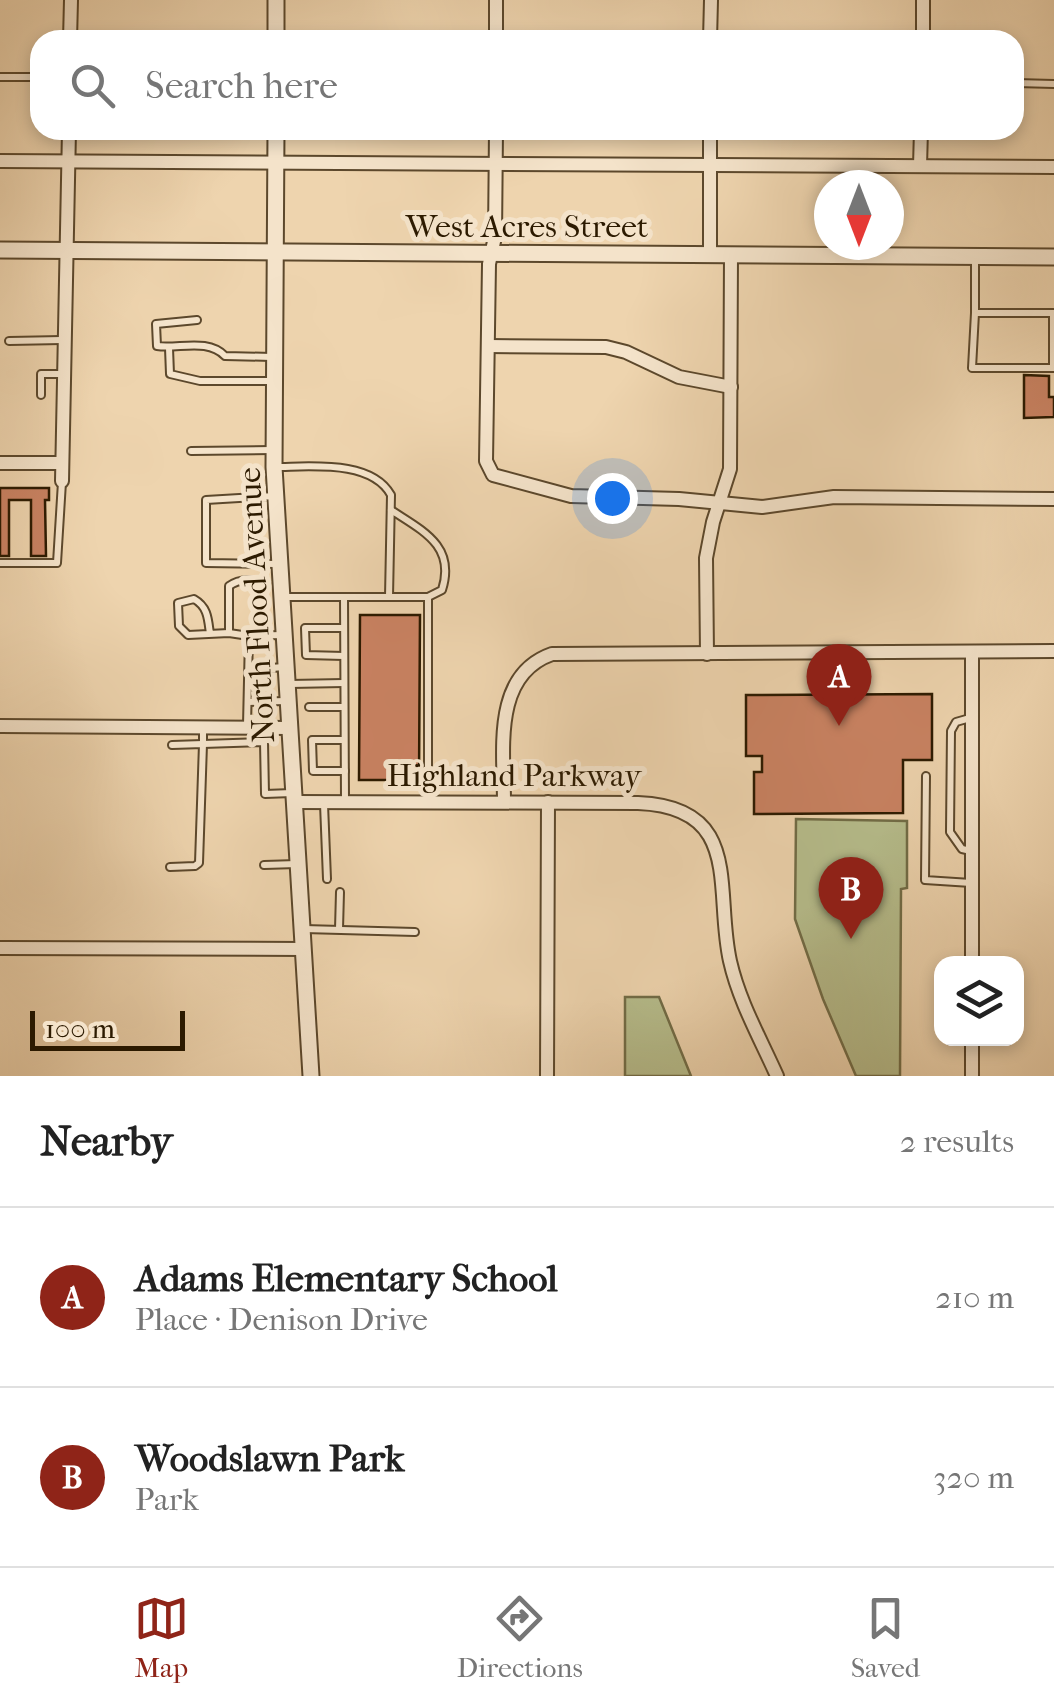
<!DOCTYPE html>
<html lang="en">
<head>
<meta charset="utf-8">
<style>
	:root { --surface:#fff; --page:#f2f2f2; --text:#222; --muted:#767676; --line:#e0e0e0; --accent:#8f2418 }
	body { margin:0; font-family:"IM FELL French Canon",serif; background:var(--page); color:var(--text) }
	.controls { position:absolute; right:30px; bottom:30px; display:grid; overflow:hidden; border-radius:20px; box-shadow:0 5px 15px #0003 }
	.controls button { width:90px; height:90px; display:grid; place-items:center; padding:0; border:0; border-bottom:2px solid var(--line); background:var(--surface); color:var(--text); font:50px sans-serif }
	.compass { position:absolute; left:814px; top:170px; width:90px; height:90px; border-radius:50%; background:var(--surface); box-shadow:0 5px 15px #0003; rotate:180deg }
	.scale { position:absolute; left:30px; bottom:25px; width:155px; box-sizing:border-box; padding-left:10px; border:5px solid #2c1a00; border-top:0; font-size:28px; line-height:35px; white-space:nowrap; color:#2c1a00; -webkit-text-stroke:8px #f4e3ca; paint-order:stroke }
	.you { position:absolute; left:612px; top:498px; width:35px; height:35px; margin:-25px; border:8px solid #fff; border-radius:50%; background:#1a73e8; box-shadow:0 0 0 15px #1a73e833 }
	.badge { display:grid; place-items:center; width:65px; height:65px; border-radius:50%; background:var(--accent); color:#fff; font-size:32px; font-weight:700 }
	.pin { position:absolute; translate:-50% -82px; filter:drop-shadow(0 2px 5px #0008) }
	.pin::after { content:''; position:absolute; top:52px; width:35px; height:30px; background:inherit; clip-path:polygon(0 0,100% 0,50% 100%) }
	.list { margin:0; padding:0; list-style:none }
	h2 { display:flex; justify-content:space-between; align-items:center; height:130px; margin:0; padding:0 40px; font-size:42px }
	h2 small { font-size:32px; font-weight:400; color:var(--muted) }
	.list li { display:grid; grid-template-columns:65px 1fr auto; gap:30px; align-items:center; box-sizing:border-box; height:180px; padding:0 40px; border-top:2px solid var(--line) }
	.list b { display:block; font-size:38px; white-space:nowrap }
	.list p { margin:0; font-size:32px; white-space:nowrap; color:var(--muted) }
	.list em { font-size:32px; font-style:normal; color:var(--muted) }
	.icon { flex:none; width:55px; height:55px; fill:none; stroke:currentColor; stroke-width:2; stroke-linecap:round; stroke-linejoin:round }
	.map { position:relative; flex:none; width:1054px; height:1076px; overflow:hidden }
	.search { position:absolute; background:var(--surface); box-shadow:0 5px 15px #0003; left:30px; right:30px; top:30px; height:110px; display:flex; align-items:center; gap:25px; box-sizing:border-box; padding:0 35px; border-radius:30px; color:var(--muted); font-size:38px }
	.sheet { height:490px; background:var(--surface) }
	nav { display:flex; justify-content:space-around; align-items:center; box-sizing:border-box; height:140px; border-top:2px solid var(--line); background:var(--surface); font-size:28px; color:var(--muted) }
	nav a { display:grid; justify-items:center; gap:5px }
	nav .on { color:var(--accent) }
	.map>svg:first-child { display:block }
	.green { fill:#b6bd8c; stroke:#716c46; stroke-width:2.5 }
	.building { fill:#c98262; stroke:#2c1a00; stroke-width:2.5 }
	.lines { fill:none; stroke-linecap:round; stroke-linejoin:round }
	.service-casing { stroke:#5c482c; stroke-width:10 }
	.minor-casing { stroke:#5c482c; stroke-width:16 }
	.tertiary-casing { stroke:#5c482c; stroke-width:19 }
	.service { stroke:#f4e3ca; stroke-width:6 }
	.minor { stroke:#f4e3ca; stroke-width:12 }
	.tertiary { stroke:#f4e3ca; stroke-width:15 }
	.labels { text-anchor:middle; stroke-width:10; stroke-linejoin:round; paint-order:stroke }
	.street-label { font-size:32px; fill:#2c1a00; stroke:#f4e3ca }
</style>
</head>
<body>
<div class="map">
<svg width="1054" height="1076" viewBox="0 0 1054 1076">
	<rect width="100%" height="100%" fill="#eed4ae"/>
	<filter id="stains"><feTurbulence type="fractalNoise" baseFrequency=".002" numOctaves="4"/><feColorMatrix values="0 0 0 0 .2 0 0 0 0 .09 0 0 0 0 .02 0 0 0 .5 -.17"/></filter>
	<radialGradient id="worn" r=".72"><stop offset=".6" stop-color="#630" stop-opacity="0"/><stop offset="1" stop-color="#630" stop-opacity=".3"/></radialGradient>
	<g class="green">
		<polygon points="796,819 907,821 907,888 901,889 900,1076 856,1076 823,999 795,919"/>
		<polygon points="625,997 659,997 691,1076 625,1076"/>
	</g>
	<g class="building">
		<polygon points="1024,375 1049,376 1049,397 1054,397 1054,417 1024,418"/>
		<polygon points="0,488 49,488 49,500 45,500 46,556 31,556 31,500 9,500 9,556 0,556"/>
		<polygon points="360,615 420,615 419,780 359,780"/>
		<polygon points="932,694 932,760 903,760 903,813 754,814 754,772 762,772 762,756 746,756 746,695"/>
	</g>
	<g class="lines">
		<defs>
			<g id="service">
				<polyline points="0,77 40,77"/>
				<polyline points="1014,83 1054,84"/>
				<polyline points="975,259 975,313 1054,313"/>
				<polyline points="975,313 972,368 1053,368 1053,313"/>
				<path d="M197,320L156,324L157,346C179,349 208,338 225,356L272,357"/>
				<polyline points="9,341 62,340"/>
				<polyline points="169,348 170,374 200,381 272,381"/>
				<polyline points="41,395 41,374 62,374"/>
				<polyline points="191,451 273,450"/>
				<path d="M274,467C309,467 371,459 391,495L389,597"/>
				<polyline points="275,496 206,500 206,563 277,564"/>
				<path d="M391,510C423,531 456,546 442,590L428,597"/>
				<polyline points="0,563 57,563 62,482"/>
				<polyline points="283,597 428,597 428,800"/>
				<polyline points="344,597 345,801"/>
				<polyline points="344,628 305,628 306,655 344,656"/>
				<path d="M229,633V586C237,580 245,579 255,581L257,586L259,636"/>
				<path d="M210,634C208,619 208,607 194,599L178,603L179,626L188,635L229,633L249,636"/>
				<polyline points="250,670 283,667"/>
				<polyline points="290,684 344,683"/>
				<polyline points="248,702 287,701"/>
				<polyline points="309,707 344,707"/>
				<polyline points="970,718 956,722 951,731 950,832 962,849 971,851"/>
				<polyline points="247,725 249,636 282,635"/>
				<polyline points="203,727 203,744 264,742 265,794 292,793"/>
				<polyline points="344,740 312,740 313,771 345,771"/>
				<polyline points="926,776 925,880 971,883"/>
				<polyline points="324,804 327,879"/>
				<polyline points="264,865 297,864"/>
				<polyline points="170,867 195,866 199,863 203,744 172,745"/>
				<polyline points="304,929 415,932"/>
				<polyline points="339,929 340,892"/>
			</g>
			<g id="minor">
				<polyline points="923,0 923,40"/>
				<polyline points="70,40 71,0"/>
				<polyline points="496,40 496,0"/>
				<polyline points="710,40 711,0"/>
				<polyline points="496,130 495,237 489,264 486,461 493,475 571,496 679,499 762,507 834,497 1054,499"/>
				<polyline points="0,161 1054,167"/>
				<polyline points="920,166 921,130"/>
				<polyline points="710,255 710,130"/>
				<polyline points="488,346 606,347 626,352 679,377 731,387"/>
				<polyline points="0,463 62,463"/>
				<polyline points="62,481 69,130"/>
				<polyline points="707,654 706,558 713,522 730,469 731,255"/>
				<polyline points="972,654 972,964"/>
				<polyline points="0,726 290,728"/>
				<path d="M294,802L638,803C744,807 714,890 730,961C739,1001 760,1038 777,1076"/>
				<path d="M504,802C504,750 492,675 552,654L1054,651"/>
				<polyline points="0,948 304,949"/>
				<polyline points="972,1038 972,1076"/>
				<polyline points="547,1076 548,802"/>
			</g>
			<g id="tertiary">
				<polyline points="276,0 276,40"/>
				<polyline points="276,130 274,467 311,1076"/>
				<polyline points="0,250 1054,257"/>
			</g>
		</defs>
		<use href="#service" class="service-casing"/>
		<use href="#minor" class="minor-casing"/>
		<use href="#tertiary" class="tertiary-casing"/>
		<use href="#service" class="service"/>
		<use href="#minor" class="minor"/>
		<use href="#tertiary" class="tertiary"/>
	</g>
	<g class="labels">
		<g class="street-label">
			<text x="527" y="237">West Acres Street</text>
			<text transform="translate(256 605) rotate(-93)" y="11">North Flood Avenue</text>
			<text x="514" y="786">Highland Parkway</text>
		</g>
	</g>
	<rect width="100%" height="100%" filter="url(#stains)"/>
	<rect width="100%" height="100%" fill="url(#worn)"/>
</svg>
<div class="controls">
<button><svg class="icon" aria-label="layers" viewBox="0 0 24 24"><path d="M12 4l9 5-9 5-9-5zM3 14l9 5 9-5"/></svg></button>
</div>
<svg class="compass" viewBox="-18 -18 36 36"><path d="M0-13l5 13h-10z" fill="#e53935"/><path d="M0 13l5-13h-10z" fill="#767676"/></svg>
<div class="scale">100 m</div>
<div class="you"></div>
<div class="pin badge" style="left:839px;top:726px">A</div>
<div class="pin badge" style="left:851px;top:939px">B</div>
<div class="search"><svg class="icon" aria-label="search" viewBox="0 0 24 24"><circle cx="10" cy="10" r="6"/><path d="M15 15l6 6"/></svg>Search here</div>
</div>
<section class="sheet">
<h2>Nearby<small>2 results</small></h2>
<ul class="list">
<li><span class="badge">A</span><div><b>Adams Elementary School</b><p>Place · Denison Drive</p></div><em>210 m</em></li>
<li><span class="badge">B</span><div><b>Woodslawn Park</b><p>Park</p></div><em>320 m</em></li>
</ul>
</section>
<nav>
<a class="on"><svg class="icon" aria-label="map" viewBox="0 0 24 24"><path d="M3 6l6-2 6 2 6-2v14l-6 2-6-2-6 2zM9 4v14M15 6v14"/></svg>Map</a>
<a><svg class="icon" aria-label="directions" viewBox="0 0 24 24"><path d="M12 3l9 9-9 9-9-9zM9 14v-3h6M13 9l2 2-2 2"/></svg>Directions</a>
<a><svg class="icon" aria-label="saved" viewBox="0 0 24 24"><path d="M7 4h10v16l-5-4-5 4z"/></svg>Saved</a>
</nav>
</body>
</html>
